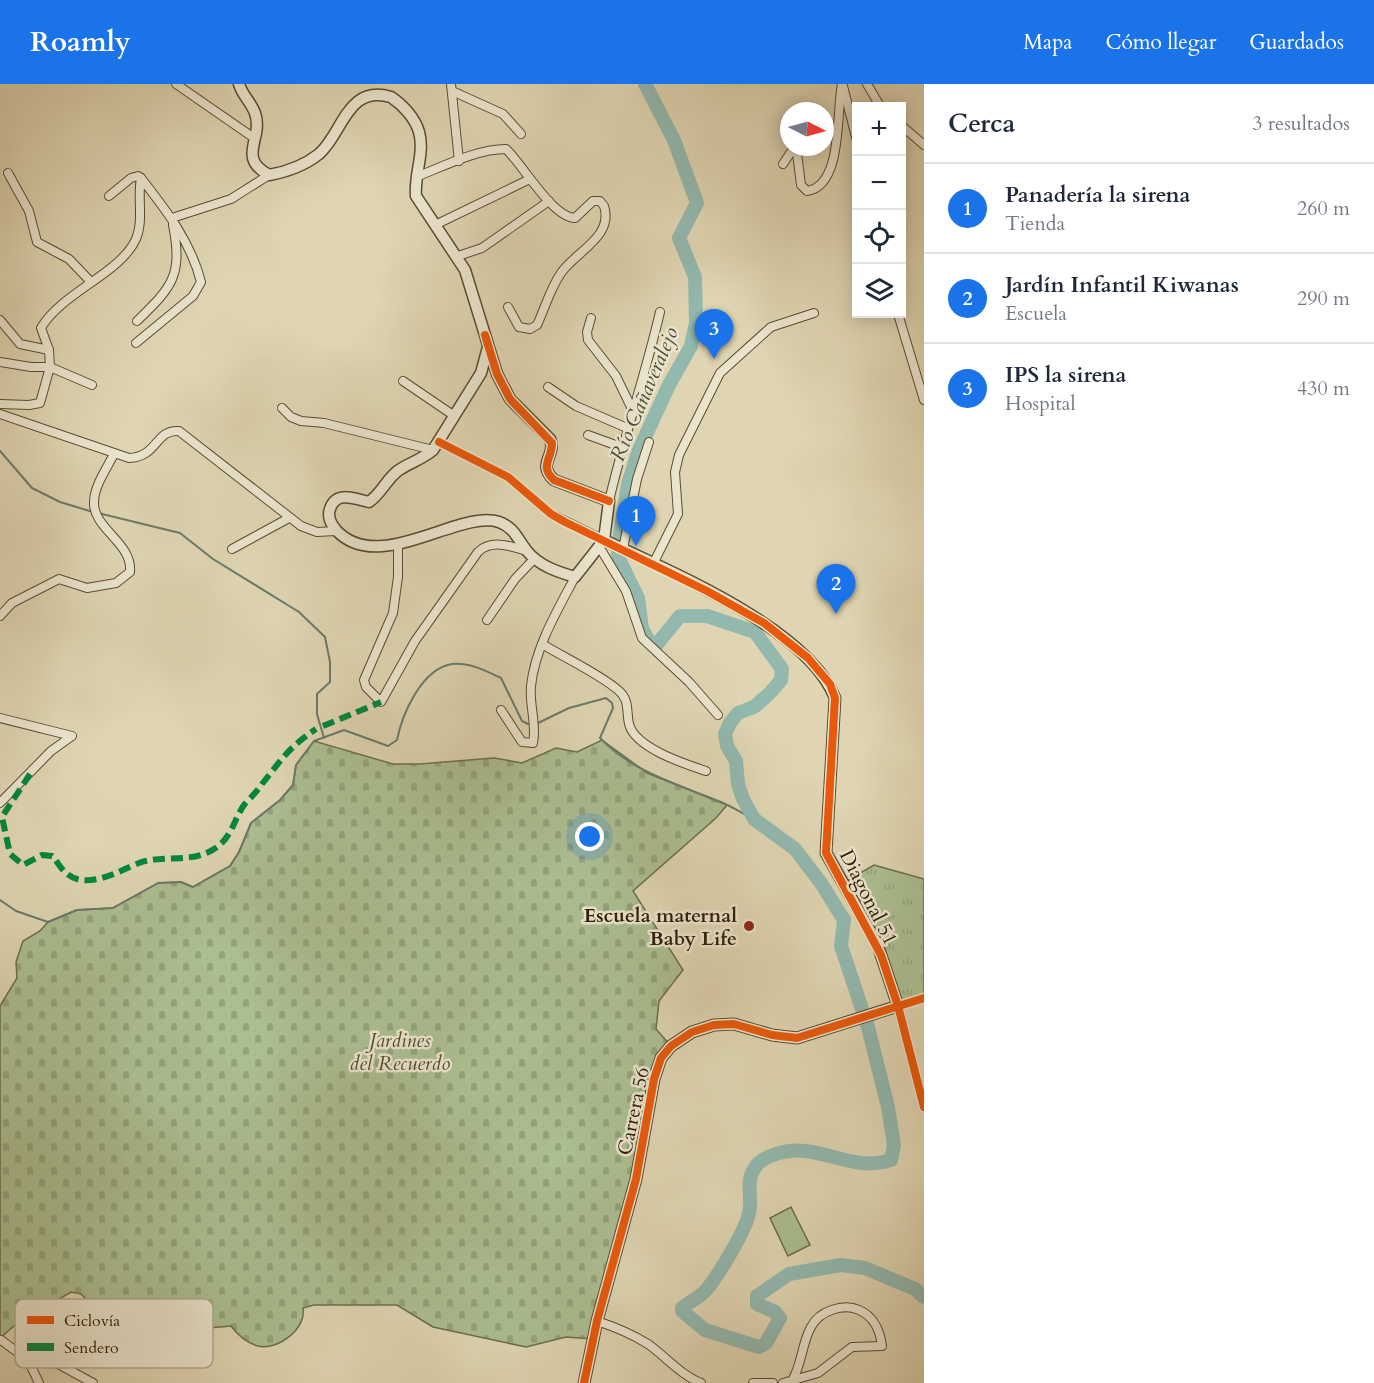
<!DOCTYPE html>
<html lang="es">
<head>
<meta charset="utf-8">
<style>
	:root { --surface:#fff; --page:#f6f6f7; --text:#1f2937; --muted:#747a83; --line:#e0e1e3; --accent:#1a73e8 }
	body { margin:0; font-family:Cardo,serif; background:var(--page); color:var(--text) }
	.controls { position:absolute; right:18px; top:18px; display:grid; overflow:hidden; border-radius:0px; box-shadow:0 3px 15px #0003 }
	.controls button { width:54px; height:54px; display:grid; place-items:center; padding:0; border:0; border-bottom:2px solid var(--line); background:var(--surface); color:var(--text); font:30px sans-serif }
	.compass { position:absolute; left:780px; top:18px; width:54px; height:54px; border-radius:50%; background:var(--surface); box-shadow:0 3px 15px #0003; rotate:96deg }
	.you { position:absolute; left:590px; top:753px; width:21px; height:21px; margin:-15px; border:4px solid #fff; border-radius:50%; background:#1a73e8; box-shadow:0 0 0 9px #1a73e833 }
	.badge { display:grid; place-items:center; width:39px; height:39px; border-radius:50%; background:var(--accent); color:#fff; font-size:20px; font-weight:700 }
	.pin { position:absolute; translate:-50% -50px; filter:drop-shadow(0 2px 3px #0008) }
	.pin::after { content:''; position:absolute; top:32px; width:21px; height:18px; background:inherit; clip-path:polygon(0 0,100% 0,50% 100%) }
	.list { margin:0; padding:0; list-style:none }
	h2 { display:flex; justify-content:space-between; align-items:center; height:78px; margin:0; padding:0 24px; font-size:26px }
	h2 small { font-size:20px; font-weight:400; color:var(--muted) }
	.list li { display:grid; grid-template-columns:39px 1fr auto; gap:18px; align-items:center; box-sizing:border-box; height:90px; padding:0 24px; border-top:2px solid var(--line) }
	.list b { display:block; font-size:22px; white-space:nowrap }
	.list p { margin:0; font-size:20px; white-space:nowrap; color:var(--muted) }
	.list em { font-size:20px; font-style:normal; color:var(--muted) }
	.icon { flex:none; width:33px; height:33px; fill:none; stroke:currentColor; stroke-width:2; stroke-linecap:round; stroke-linejoin:round }
	.map { position:relative; flex:none; width:924px; height:1299px; overflow:hidden }
	header { display:flex; align-items:center; gap:36px; box-sizing:border-box; height:84px; padding:0 30px; background:var(--accent); color:#fff }
	header strong { font-size:28px }
	nav { display:flex; gap:33px; margin-inline-start:auto; font-size:21px }
	main { display:flex }
	aside { flex:1; background:var(--surface) }
	.map>svg:first-child { display:block }
	.grass { fill:url(#grass-tufts); stroke:#6c6e4c; stroke-width:1.5 }
	.cemetery { fill:url(#cemetery-stones); stroke:#6c6e4c; stroke-width:1.5 }
	.garden { fill:#abbe91; stroke:#6c6e4c; stroke-width:1.5 }
	.lines { fill:none; stroke-linecap:round; stroke-linejoin:round }
	.stream { stroke:#6b7a6b; stroke-width:2 }
	.river { stroke:#93b8ae; stroke-width:14 }
	.minor-casing { stroke:#5a4c31; stroke-width:10 }
	.tertiary-casing { stroke:#5a4c31; stroke-width:13 }
	.minor { stroke:#eae4cd; stroke-width:8 }
	.tertiary { stroke:#eae4cd; stroke-width:10 }
	.quiet { stroke:#00873e; stroke-width:6; stroke-dasharray:12 6; stroke-linecap:butt }
	.cycleway-casing { stroke:#eae4cd; stroke-width:11 }
	.cycleway { stroke:#e8590c; stroke-width:8 }
	.poi-dot { fill:#8f2418; stroke:#eae4cd; stroke-width:2 }
	.labels { text-anchor:middle; stroke-width:5; stroke-linejoin:round; paint-order:stroke }
	.street-label { font-size:20px; fill:#2e1e06; stroke:#eae4cd }
	.poi-label { font-size:20px; font-weight:bold; fill:#2e1e06; stroke:#eae4cd; text-anchor:end }
	.park-label { font-size:20px; font-style:italic; fill:#544e30; stroke:#eae4cd }
	.water-label { font-size:21px; font-style:italic; fill:#4c4c38; stroke:#eae4cd }
	.key { fill:#eae4cd; stroke:#b2a991; stroke-width:1.5 }
	.key-label { font-size:16px; fill:#2e1e06 }
</style>
</head>
<body>
<header>
<strong>Roamly</strong>
<nav><a>Mapa</a><a>Cómo llegar</a><a>Guardados</a></nav>
</header>
<main>
<div class="map">
<svg width="924" height="1299" viewBox="0 0 924 1299">
	<defs>
		<pattern id="grass-tufts" width="24" height="20" patternUnits="userSpaceOnUse" patternTransform="scale(1.5)"><rect width="24" height="20" fill="#abbe91"/><path d="M3 7l-1-3M5 7V3M7 7l1-3M15 17l-1-3M17 17v-4M19 17l1-3" fill="none" stroke="#93a37c"/></pattern>
		<pattern id="cemetery-stones" width="16" height="16" patternUnits="userSpaceOnUse" patternTransform="scale(1.5)"><rect width="16" height="16" fill="#abbe91"/><path d="M2 7V4a2 2 0 0 1 4 0v3zM10 15v-3a2 2 0 0 1 4 0v3z" fill="#93a37c"/></pattern>
	</defs>
	<rect width="100%" height="100%" fill="#dfd5b2"/>
	<filter id="stains"><feTurbulence type="fractalNoise" baseFrequency=".00333" numOctaves="4"/><feColorMatrix values="0 0 0 0 .2 0 0 0 0 .09 0 0 0 0 .02 0 0 0 .5 -.17"/></filter>
	<radialGradient id="worn" r=".72"><stop offset=".6" stop-color="#630" stop-opacity="0"/><stop offset="1" stop-color="#630" stop-opacity=".3"/></radialGradient>
	<polygon class="grass" points="874,781 924,795 924,914 898,922 881,871 843,799"/>
	<path class="cemetery" d="M602,656L647,689L727,721L716,734L633,807L683,886L659,917L656,945L671,962L661,974L593,1255L566,1253L526,1263L433,1243L397,1221H314L303,1224C307,1244 278,1267 258,1262C247,1259 237,1250 231,1242L197,1245L183,1249L168,1241L165,1236L142,1274L81,1210L71,1208L15,1241L0,1254V922L17,894L16,878L23,857L40,847L48,838L77,826L113,824L158,799L181,798L193,803L230,782L239,768L251,739L280,716L293,701L296,681L314,657L393,680H420L494,674L522,679L556,664L577,668Z"/>
	<polygon class="garden" points="791,1123 810,1161 788,1172 770,1134"/>
	<g class="lines">
		<g class="stream">
			<polyline points="0,367 32,404 60,418 93,428"/>
			<polyline points="98,429 180,449 213,475 299,528 325,553 330,578 330,598 317,610 317,630 324,654"/>
			<path d="M538,639L569,624L606,614L612,619L613,624L600,654C634,689 678,700 721,718C733,723 743,730 754,735"/>
			<path d="M0,816L16,827L48,838L77,826L113,824L158,799L181,798L193,803L230,782L239,768L251,739L280,716L293,701L296,681L314,657L344,646L388,662L397,656C402,631 421,585 452,580C469,578 486,587 501,594L522,637L528,640"/>
		</g>
		<path class="river" d="M645,0L674,56L697,119L679,154L695,193L696,239L691,262L669,301L639,366L628,400L618,462V473L638,514L642,545L649,557L657,560L680,532H707L755,548L782,585L781,596L769,610L754,623L738,629L730,639L725,650L727,662L736,677L738,700L743,715L754,735L795,765L821,799L844,836L841,862L868,943L888,1023L894,1061L891,1076C851,1090 816,1056 776,1070C767,1073 758,1077 754,1085C745,1100 753,1113 749,1129C746,1146 719,1190 707,1205C700,1214 690,1217 682,1224V1227L705,1246L759,1263L766,1259L780,1234L775,1228L757,1220V1212L789,1190L841,1181L865,1184L915,1205L924,1213"/>
		<defs>
			<g id="minor">
				<polyline points="176,0 254,54"/>
				<polyline points="451,0 459,77"/>
				<polyline points="867,0 880,22"/>
				<polyline points="843,2 856,53"/>
				<polyline points="452,7 503,30 521,50"/>
				<polyline points="902,42 924,61"/>
				<path d="M783,80L791,68L797,69L801,101L807,107C843,102 836,29 842,0"/>
				<polyline points="8,89 29,127 37,158 69,175 90,197"/>
				<path d="M416,93C444,82 477,65 506,65C523,81 552,133 575,134L593,117H600L604,122C614,153 575,168 561,189C550,205 545,224 537,241L530,245L519,243L508,223"/>
				<polyline points="109,112 131,94 138,92 141,94"/>
				<polyline points="172,134 231,115 269,91"/>
				<polyline points="435,141 530,95"/>
				<polyline points="458,172 482,164 549,117"/>
				<polyline points="898,230 924,316"/>
				<polyline points="591,234 587,248 588,256 616,292 632,325"/>
				<polyline points="0,236 20,260 49,266"/>
				<path d="M137,237C172,203 183,192 173,141"/>
				<polyline points="0,278 31,283 50,283 92,301"/>
				<polyline points="403,297 453,331"/>
				<polyline points="548,303 576,322 627,344"/>
				<path d="M0,320L29,321L40,319L50,283L49,266L41,244C61,209 121,189 136,155C144,136 137,114 141,94C166,126 191,158 201,198L193,212L136,259"/>
				<polyline points="282,324 291,333 301,337 324,339 433,366"/>
				<path d="M0,330L129,374C158,373 155,345 179,347L301,442L317,448L336,447"/>
				<polyline points="588,351 621,363"/>
				<polyline points="439,358 508,393 551,430 604,456"/>
				<path d="M609,417C624,353 645,292 660,228"/>
				<path d="M398,460V493L393,529L364,596L366,603L381,618L415,557L478,468C491,455 511,462 527,467"/>
				<polyline points="600,464 626,507 642,554 689,598 718,631"/>
				<polyline points="232,465 289,434"/>
				<polyline points="623,465 637,395 649,358"/>
				<polyline points="653,480 678,430 675,388 679,371 720,289 771,243 814,229"/>
				<path d="M0,532L12,519L59,495L87,504L116,499L130,488C133,459 93,445 94,418C94,402 107,384 114,370"/>
				<polyline points="487,536 515,495 535,474"/>
				<path d="M542,560C565,574 598,589 618,606C630,616 626,626 629,640C635,664 685,680 706,687"/>
				<path d="M501,626L522,658L533,659C537,640 529,621 531,602C535,564 557,527 575,493"/>
				<polyline points="0,634 72,652 51,667 0,719"/>
				<polyline points="924,914 898,922 924,1023"/>
				<path d="M597,1237C615,1243 632,1250 648,1260C666,1273 681,1291 701,1299"/>
				<polyline points="1,1256 28,1276 39,1299"/>
				<polyline points="49,1275 93,1299"/>
				<polyline points="753,1299 773,1299"/>
				<path d="M783,1299L818,1289L852,1263L882,1262C880,1247 875,1233 859,1226C843,1219 819,1227 811,1243C802,1259 802,1279 793,1295"/>
			</g>
			<g id="tertiary">
				<path d="M239,0C242,11 251,18 255,29C264,55 236,73 269,91C286,88 305,81 319,70C343,49 347,0 391,13C403,21 415,34 419,48C425,69 414,90 416,112L465,186L497,290L510,315L550,355C557,372 536,379 554,396L609,417L604,456L575,493C558,488 539,482 527,467C518,456 514,443 499,438C459,425 378,492 336,446C331,440 327,433 330,425C336,406 355,415 369,418C382,409 387,394 399,386C411,378 423,375 433,366L481,289L488,263"/>
				<path d="M584,1299L597,1237L636,1095L654,995L661,974L671,962L692,948L714,941L734,940L772,951L797,954L898,922L877,859L826,769L835,614C808,544 670,488 604,456"/>
			</g>
		</defs>
		<use href="#minor" class="minor-casing"/>
		<use href="#tertiary" class="tertiary-casing"/>
		<use href="#minor" class="minor"/>
		<use href="#tertiary" class="tertiary"/>
		<g class="quiet">
			<polyline points="323,642 381,618"/>
			<path d="M30,690L2,733L10,770L23,781L42,771L52,772C57,777 61,785 66,789C86,807 119,787 139,779C163,770 191,780 214,765C232,754 233,737 244,721C250,714 257,708 262,700C282,675 288,664 316,645"/>
		</g>
		<defs>
			<g id="cycleway">
				<path d="M485,251L497,290L510,315L552,359C552,375 539,382 554,396L609,417"/>
				<polyline points="439,358 508,393 551,430 565,438 707,507 764,539 808,574 830,600 835,614 826,769 881,871 898,922 924,1023"/>
				<polyline points="584,1299 597,1237 636,1095 654,995 661,974 671,962 692,948 714,941 734,940 772,951 797,954 924,914"/>
			</g>
		</defs>
		<use href="#cycleway" class="cycleway-casing"/>
		<use href="#cycleway" class="cycleway"/>
	</g>
	<circle class="poi-dot" cx="749" cy="842" r="6"/>
	<g class="labels">
		<g class="street-label">
			<text transform="translate(869 813) rotate(63)" y="7">Diagonal 51</text>
			<text transform="translate(633 1027) rotate(-78)" y="7">Carrera 56</text>
		</g>
		<g class="poi-label">
			<text x="737" y="838">Escuela maternal<tspan x="737" dy="23">Baby Life</tspan></text>
		</g>
		<g class="park-label">
			<text x="400" y="963">Jardines<tspan x="400" dy="23">del Recuerdo</tspan></text>
		</g>
		<g class="water-label">
			<text transform="translate(644 310) rotate(-67)" y="7">Río Cañaveralejo</text>
		</g>
	</g>
	<rect x="15" y="1215" width="198" height="69" rx="9" class="key"/>
	<rect x="27" y="1232" width="27" height="8" fill="#e8590c"/>
	<rect x="27" y="1259" width="27" height="8" fill="#00873e"/>
	<g class="key-label">
		<text x="64" y="1242">Ciclovía</text>
		<text x="64" y="1269">Sendero</text>
	</g>
	<rect width="100%" height="100%" filter="url(#stains)"/>
	<rect width="100%" height="100%" fill="url(#worn)"/>
</svg>
<div class="controls">
<button>+</button>
<button>−</button>
<button><svg class="icon" aria-label="locate" viewBox="0 0 24 24"><circle cx="12" cy="12" r="6"/><path d="M12 2v4M12 18v4M2 12h4M18 12h4"/></svg></button>
<button><svg class="icon" aria-label="layers" viewBox="0 0 24 24"><path d="M12 4l9 5-9 5-9-5zM3 14l9 5 9-5"/></svg></button>
</div>
<svg class="compass" viewBox="-18 -18 36 36"><path d="M0-13l5 13h-10z" fill="#e53935"/><path d="M0 13l5-13h-10z" fill="#747a83"/></svg>
<div class="you"></div>
<div class="pin badge" style="left:636px;top:462px">1</div>
<div class="pin badge" style="left:836px;top:530px">2</div>
<div class="pin badge" style="left:714px;top:275px">3</div>
</div>
<aside>
<h2>Cerca<small>3 resultados</small></h2>
<ul class="list">
<li><span class="badge">1</span><div><b>Panadería la sirena</b><p>Tienda</p></div><em>260 m</em></li>
<li><span class="badge">2</span><div><b>Jardín Infantil Kiwanas</b><p>Escuela</p></div><em>290 m</em></li>
<li><span class="badge">3</span><div><b>IPS la sirena</b><p>Hospital</p></div><em>430 m</em></li>
</ul>
</aside>
</main>
</body>
</html>
